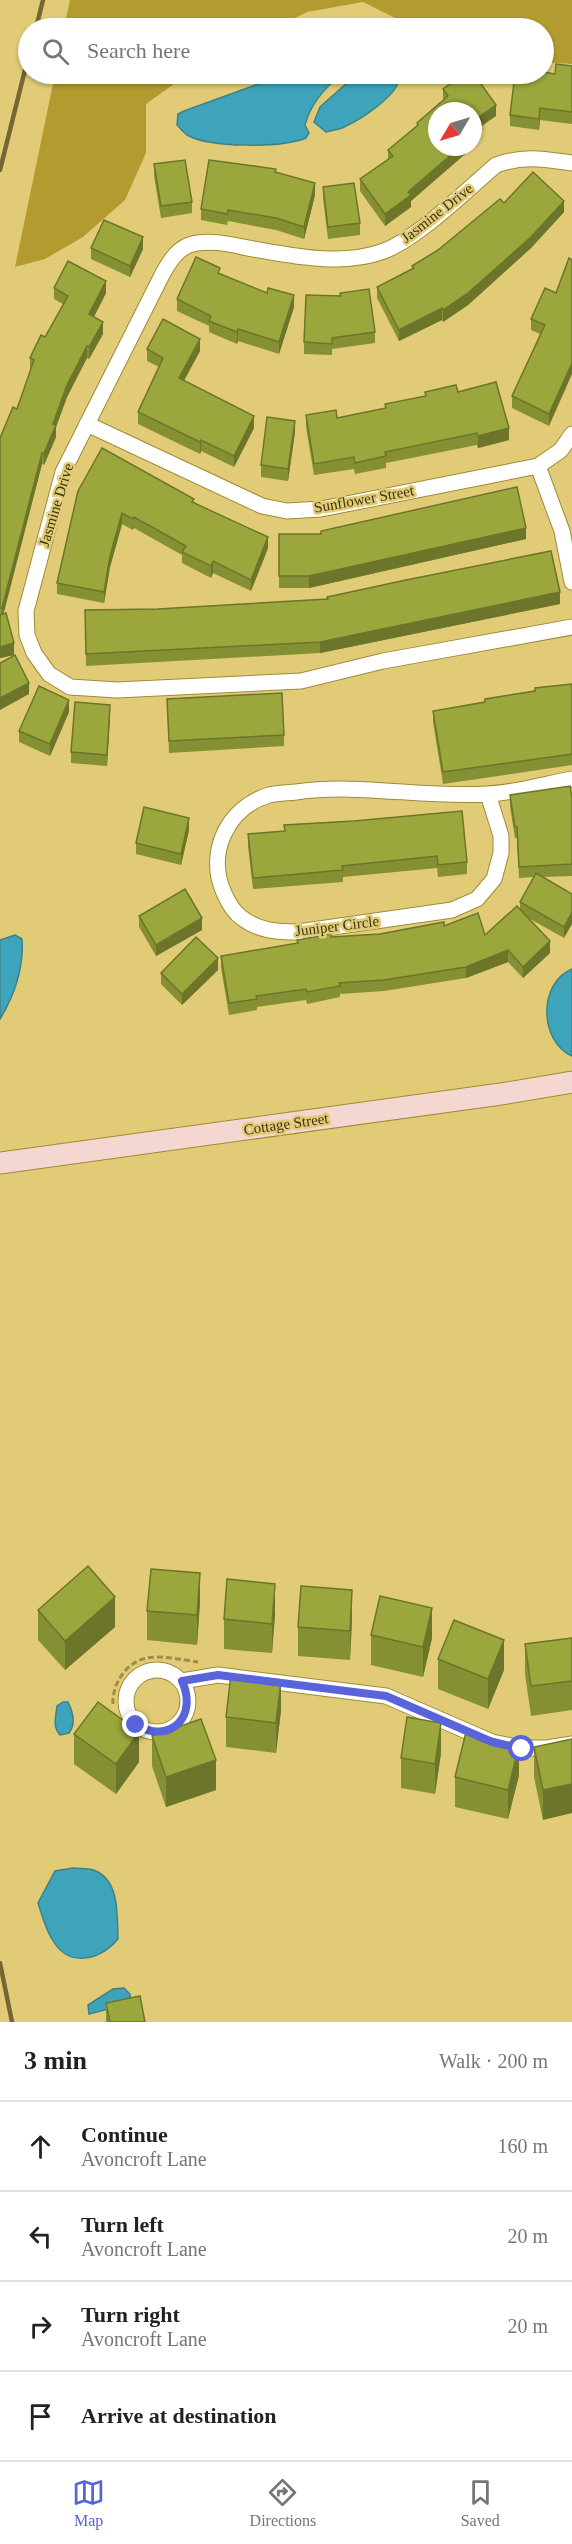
<!DOCTYPE html>
<html lang="en">
<head>
<meta charset="utf-8">
<style>
	:root { --surface:#fff; --page:#f2f2f2; --text:#222; --muted:#767676; --line:#e0e0e0; --accent:#5963da }
	body { margin:0; font-family:"Times New Roman",serif; background:var(--page); color:var(--text) }
	.compass { position:absolute; left:428px; top:102px; width:54px; height:54px; border-radius:50%; background:var(--surface); box-shadow:0 2px 4px #0004; rotate:232deg }
	.stop { position:absolute; width:18px; height:18px; margin:-14px; border:4px solid #5963da; border-radius:50%; background:#fff }
	.stop.end { background:#5963da; border-color:#fff; box-shadow:0 2px 6px #0008 }
	.list { margin:0; padding:0; list-style:none }
	h2 { display:flex; justify-content:space-between; align-items:center; height:78px; margin:0; padding:0 24px; font-size:26px }
	h2 small { font-size:20px; font-weight:400; color:var(--muted) }
	.list li { display:grid; grid-template-columns:39px 1fr auto; gap:18px; align-items:center; box-sizing:border-box; height:90px; padding:0 24px; border-top:2px solid var(--line) }
	.list b { display:block; font-size:22px; white-space:nowrap }
	.list p { margin:0; font-size:20px; white-space:nowrap; color:var(--muted) }
	.list em { font-size:20px; font-style:normal; color:var(--muted) }
	.icon { flex:none; width:33px; height:33px; fill:none; stroke:currentColor; stroke-width:2; stroke-linecap:round; stroke-linejoin:round }
	.map { position:relative; flex:none; width:572px; height:2022px; overflow:hidden }
	.search { position:absolute; background:var(--surface); box-shadow:0 2px 4px #0004; left:18px; right:18px; top:18px; height:66px; display:flex; align-items:center; gap:15px; box-sizing:border-box; padding:0 21px; border-radius:33px; color:var(--muted); font-size:22px }
	.sheet { height:438px; background:var(--surface) }
	nav { display:flex; justify-content:space-around; align-items:center; box-sizing:border-box; height:84px; border-top:2px solid var(--line); background:var(--surface); font-size:16px; color:var(--muted) }
	nav a { display:grid; justify-items:center; gap:3px }
	nav .on { color:var(--accent) }
	.map>svg:first-child { display:block }
	.green { fill:#b49b2f }
	.water { fill:#3ea4bb; stroke:#3e8288; stroke-width:1.5 }
	.lines { fill:none; stroke-linecap:round; stroke-linejoin:round }
	.street-casing { stroke:#a08b35; stroke-width:17 }
	.secondary-casing { stroke:#a08b35; stroke-width:23 }
	.path { stroke:#9d8c4c; stroke-width:3; stroke-dasharray:6 3; stroke-linecap:butt }
	.street { stroke:#fff; stroke-width:15 }
	.secondary { stroke:#f4d7d0; stroke-width:21 }
	.rail { stroke:#746733; stroke-width:4.5 }
	.wall { fill:#859034 }
	.shaded-wall { fill:#6c752a }
	.building { fill:#9ba73c; stroke:#6c752a; stroke-width:1.5 }
	.route { stroke:#5963da; stroke-width:8 }
	.labels { text-anchor:middle; stroke-width:5; stroke-linejoin:round; paint-order:stroke }
	.street-label { font-size:15px; fill:#3d3410; stroke:#e1cb77 }
</style>
</head>
<body>
<div class="map">
<svg width="572" height="2022" viewBox="0 0 572 2022">
	<rect width="100%" height="100%" fill="#e1cb77"/>
	<g class="green">
		<polygon points="70,0 572,0 572,64 544,62 544,28 415,28 363,2 307,12 275,28 64,28"/>
		<polygon points="55,74 188,74 146,104 146,153 125,200 83,237 45,259 15,267"/>
	</g>
	<g class="water">
		<path d="M286,74H343C325,87 311,103 305,125L309,133L306,138C282,148 210,148 187,135C184,133 180,128 177,125L178,114L184,111Z"/>
		<path d="M357,74H399C404,92 360,120 344,127C339,130 332,130 326,132L314,122L320,107Z"/>
		<path d="M15,935L22,939C24,968 15,994 0,1019V940Z"/>
		<path d="M572,969V1056C539,1041 538,983 572,969Z"/>
		<path d="M63,1702H68C73,1712 76,1724 69,1733L60,1735C52,1726 56,1717 57,1706Z"/>
		<path d="M73,1868C79,1869 90,1868 96,1871C120,1882 117,1917 118,1939C99,1961 68,1968 52,1939C45,1928 42,1915 38,1903L55,1871Z"/>
		<polygon points="124,1988 130,1994 131,2003 89,2014 88,2005 113,1989"/>
	</g>
	<g class="lines">
		<defs>
			<g id="street">
				<path d="M572,163C543,159 524,155 496,165C467,190 418,238 384,251C341,267 290,255 248,248C229,244 207,239 189,245C176,250 168,264 162,275L63,472L26,611L27,635L34,653L49,674L70,687L117,690L301,681L383,661L572,627"/>
				<polyline points="87,424 262,506 287,511 321,509 538,466 561,450 572,434"/>
				<polyline points="538,466 562,531 572,582"/>
				<path d="M488,794L501,836V853L494,879L477,899L452,910L298,932C277,932 259,931 242,918C233,912 228,902 224,893C206,853 227,808 269,795C278,793 288,793 296,792C359,783 423,798 487,794C515,793 544,784 572,779"/>
				<circle cx="157" cy="1701" r="31"/>
				<polyline points="182,1681 218,1675 386,1696 492,1742 522,1748 547,1748 572,1744"/>
			</g>
			<polyline id="secondary" points="0,1163 501,1094 572,1082"/>
		</defs>
		<use href="#street" class="street-casing"/>
		<use href="#secondary" class="secondary-casing"/>
		<path class="path" d="M113,1704C112,1684 126,1662 147,1658C162,1655 183,1660 198,1662"/>
		<use href="#street" class="street"/>
		<use href="#secondary" class="secondary"/>
		<g class="rail">
			<polyline points="36,28 43,0"/>
			<polyline points="0,170 28,58"/>
			<polyline points="0,1963 12,2022"/>
		</g>
	</g>
	<g class="wall">
		<polygon points="572,66 572,124 540,120 539,130 510,126 510,115 555,74"/>
		<polygon points="443,89 496,116 437,111 472,147 472,148 411,201 411,207 385,226 360,191 360,179 388,159 388,150 417,126 417,123 443,100"/>
		<polygon points="154,164 192,202 192,213 161,218 154,176"/>
		<polygon points="276,172 315,195 304,239 276,230 228,221 227,225 201,220 201,209"/>
		<polygon points="323,187 360,223 360,235 328,239 323,198"/>
		<polygon points="504,203 564,212 531,248 468,305 443,322 442,320 399,341 377,298 377,287 412,269 412,266 438,250"/>
		<polygon points="91,248 143,249 130,277 91,259"/>
		<polygon points="220,274 294,307 279,354 238,341 237,344 209,332 209,326 177,311 177,299"/>
		<polygon points="54,288 106,293 94,317 103,334 89,359 87,358 67,397 56,427 56,437 44,465 42,464 3,614 14,655 0,658 0,438 17,409 31,370 30,369 30,358 45,337 63,304 54,299"/>
		<polygon points="556,293 549,426 512,408 512,396 540,334 531,330 531,319"/>
		<polygon points="375,332 375,343 332,349 332,355 304,354 304,342"/>
		<polygon points="147,349 200,351 184,380 254,428 234,467 201,451 200,454 138,424 138,412 159,367 147,361"/>
		<polygon points="425,392 458,392 509,440 478,448 477,445 386,463 386,468 355,474 354,469 314,475 306,427 306,415 337,418 385,409 385,404 425,396"/>
		<polygon points="295,432 288,481 261,477 261,465"/>
		<polygon points="78,491 194,502 268,548 251,591 213,573 211,578 182,563 182,555 134,528 133,530 122,524 110,567 104,603 57,594 57,583"/>
		<polygon points="321,531 526,539 309,588 279,588 279,534 321,534"/>
		<polygon points="560,604 320,653 86,666 85,610"/>
		<polygon points="572,684 572,765 443,784 433,722 433,711 485,702"/>
		<polygon points="167,699 284,735 284,746 169,753"/>
		<polygon points="69,712 50,756 19,742 19,731"/>
		<polygon points="110,716 107,766 71,763 71,752"/>
		<polygon points="510,795 572,798 572,876 543,877 572,894 564,938 530,919 550,953 523,978 508,962 466,978 384,991 340,994 340,997 307,1004 306,1000 257,1007 257,1010 229,1015 221,968 221,956 331,937 380,934 444,926 485,935 520,909 520,902 534,877 519,878 517,838 515,838 510,807"/>
		<polygon points="284,825 467,862 467,874 438,877 437,868 343,877 343,882 253,889 248,846 248,834 284,831"/>
		<polygon points="189,830 181,865 136,854 136,843"/>
		<polygon points="139,916 202,930 156,956 139,927"/>
		<polygon points="218,970 182,1005 161,984 161,973"/>
		<polygon points="200,1602 197,1645 147,1640 147,1611"/>
		<polygon points="38,1610 115,1627 65,1670 38,1640"/>
		<polygon points="275,1614 272,1653 224,1649 224,1619"/>
		<polygon points="352,1620 350,1660 298,1656 298,1627"/>
		<polygon points="371,1635 432,1638 423,1677 371,1665"/>
		<polygon points="572,1638 572,1710 531,1716 525,1674 525,1644"/>
		<polygon points="438,1659 504,1670 488,1709 438,1689"/>
		<polygon points="281,1710 276,1753 226,1747 226,1717"/>
		<polygon points="74,1734 139,1762 116,1794 74,1764"/>
		<polygon points="152,1736 216,1790 166,1807 152,1766"/>
		<polygon points="572,1739 543,1820 534,1777 534,1747"/>
		<polygon points="441,1753 435,1794 401,1788 401,1758"/>
		<polygon points="519,1775 508,1819 455,1807 455,1777"/>
		<polygon points="106,2003 145,2022 106,2022"/>
	</g>
	<g class="shaded-wall">
		<polygon points="496,105 496,116 473,132 473,121"/>
		<polygon points="540,108 540,120 539,130 539,119"/>
		<polygon points="460,147 472,147 472,148 411,201 411,207 385,226 385,214 408,192"/>
		<polygon points="315,183 315,195 304,239 304,227"/>
		<polygon points="564,201 564,212 531,248 468,305 443,322 443,310"/>
		<polygon points="143,237 143,249 130,277 130,266"/>
		<polygon points="106,281 106,293 89,326 89,314"/>
		<polygon points="294,295 294,307 279,354 279,342"/>
		<polygon points="442,308 442,320 399,341 399,330"/>
		<polygon points="103,322 103,334 89,359 89,347"/>
		<polygon points="238,329 238,341 237,344 237,332"/>
		<polygon points="200,339 200,351 179,390 179,378"/>
		<polygon points="87,346 87,358 67,397 56,427 56,437 44,465 44,453 53,424 67,385"/>
		<polygon points="572,363 572,374 549,426 549,414"/>
		<polygon points="254,416 254,428 234,467 234,456"/>
		<polygon points="295,421 295,432 288,481 288,469"/>
		<polygon points="509,428 509,440 478,448 478,436"/>
		<polygon points="201,440 201,451 200,454 200,442"/>
		<polygon points="42,453 42,464 2,620 2,608"/>
		<polygon points="122,513 122,524 110,567 104,603 104,592 110,556"/>
		<polygon points="526,528 526,539 309,588 309,576"/>
		<polygon points="268,537 268,548 251,591 251,580"/>
		<polygon points="213,561 213,573 211,578 211,566"/>
		<polygon points="560,592 560,604 320,653 320,642"/>
		<polygon points="14,643 14,655 0,658 0,647"/>
		<polygon points="29,683 29,694 0,710 0,698"/>
		<polygon points="69,700 69,712 50,756 50,744"/>
		<polygon points="110,705 110,716 107,766 107,755"/>
		<polygon points="189,818 189,830 181,865 181,854"/>
		<polygon points="572,912 572,924 564,938 564,927"/>
		<polygon points="202,918 202,930 156,956 156,945"/>
		<polygon points="550,941 550,953 523,978 523,967"/>
		<polygon points="508,950 508,962 466,978 466,967"/>
		<polygon points="218,958 218,970 182,1005 182,994"/>
		<polygon points="200,1573 200,1602 197,1645 197,1615"/>
		<polygon points="275,1584 275,1614 272,1653 272,1624"/>
		<polygon points="352,1590 352,1620 350,1660 350,1631"/>
		<polygon points="115,1597 115,1627 65,1670 65,1641"/>
		<polygon points="432,1608 432,1638 423,1677 423,1647"/>
		<polygon points="504,1640 504,1670 488,1709 488,1679"/>
		<polygon points="281,1680 281,1710 276,1753 276,1723"/>
		<polygon points="441,1723 441,1753 435,1794 435,1764"/>
		<polygon points="139,1732 139,1762 116,1794 116,1764"/>
		<polygon points="519,1745 519,1775 508,1819 508,1790"/>
		<polygon points="216,1760 216,1790 166,1807 166,1777"/>
		<polygon points="572,1784 572,1813 543,1820 543,1790"/>
	</g>
	<g class="building">
		<polygon points="556,64 572,66 572,112 540,108 539,119 510,115 515,74 543,74 543,72 555,74"/>
		<polygon points="464,74 474,74 496,105 473,121 473,111 437,111 437,147 460,147 408,192 411,195 385,214 360,179 393,156 388,150 418,125 417,123 448,96 443,89"/>
		<polygon points="185,160 192,202 161,206 154,164"/>
		<polygon points="209,160 276,169 275,172 315,183 304,227 276,218 228,210 227,214 201,209"/>
		<polygon points="533,172 564,201 531,237 468,293 443,310 442,308 399,330 377,287 414,268 412,266 438,250 500,199 504,203"/>
		<polygon points="354,183 360,223 328,227 323,187"/>
		<polygon points="104,220 143,237 130,266 91,248"/>
		<polygon points="196,257 220,268 218,273 267,293 268,288 294,295 279,342 238,329 237,332 209,321 211,316 177,299"/>
		<polygon points="569,258 572,260 572,363 549,414 512,396 545,325 531,319 545,288 556,293"/>
		<polygon points="68,261 106,281 89,314 103,322 89,347 87,346 67,385 53,424 56,425 44,453 42,453 2,608 0,608 0,438 13,407 17,409 34,360 30,358 41,335 45,337 68,296 54,288"/>
		<polygon points="369,289 375,332 332,338 332,344 304,342 306,295 341,296 340,293"/>
		<polygon points="163,319 200,339 179,378 254,416 234,456 201,440 200,442 138,412 163,358 147,349"/>
		<polygon points="496,382 509,428 478,436 477,433 385,452 386,456 355,463 354,457 314,464 306,415 336,410 337,418 386,408 385,404 426,396 425,392 456,385 458,392"/>
		<polygon points="267,417 295,421 288,469 261,465"/>
		<polygon points="102,448 194,499 192,502 268,537 251,580 213,561 211,566 182,552 186,546 134,517 133,519 122,513 110,556 104,592 57,583 78,491"/>
		<polygon points="517,487 526,528 309,576 279,576 279,534 321,534 321,531"/>
		<polygon points="551,551 560,592 320,642 86,654 85,610 158,609 328,599 327,597 406,580"/>
		<polygon points="6,613 14,643 0,647 0,615"/>
		<polygon points="15,655 29,683 0,698 0,663"/>
		<polygon points="572,684 572,754 443,772 433,711 485,702 485,699 535,691 535,688"/>
		<polygon points="39,686 69,700 50,744 19,731"/>
		<polygon points="282,693 284,735 169,741 167,699"/>
		<polygon points="75,702 110,705 107,755 71,752"/>
		<polygon points="570,786 572,798 572,864 519,867 517,827 515,827 510,795"/>
		<polygon points="144,807 189,818 181,854 136,843"/>
		<polygon points="462,811 467,862 438,865 437,856 342,866 343,870 253,878 248,834 285,831 284,825 354,821"/>
		<polygon points="536,873 572,894 572,912 564,927 520,902"/>
		<polygon points="185,889 202,918 156,945 139,916"/>
		<polygon points="517,906 550,941 523,967 508,950 466,967 384,980 339,983 340,986 307,992 306,989 256,996 257,999 229,1003 221,956 298,943 297,940 331,934 331,937 380,934 444,922 444,926 478,913 485,935"/>
		<polygon points="196,937 218,958 182,994 161,973"/>
		<polygon points="88,1566 115,1597 65,1641 38,1610"/>
		<polygon points="151,1569 200,1573 197,1615 147,1611"/>
		<polygon points="227,1579 275,1584 272,1624 224,1619"/>
		<polygon points="301,1586 352,1590 350,1631 298,1627"/>
		<polygon points="380,1596 432,1608 423,1647 371,1635"/>
		<polygon points="454,1620 504,1640 488,1679 438,1659"/>
		<polygon points="572,1638 572,1681 531,1686 525,1644"/>
		<polygon points="231,1674 281,1680 276,1723 226,1717"/>
		<polygon points="98,1702 139,1732 116,1764 74,1734"/>
		<polygon points="407,1717 441,1723 435,1764 401,1758"/>
		<polygon points="201,1719 216,1760 166,1777 152,1736"/>
		<polygon points="466,1732 519,1745 508,1790 455,1777"/>
		<polygon points="572,1739 572,1784 543,1790 534,1747"/>
		<polygon points="140,1996 145,2022 110,2022 106,2003"/>
	</g>
	<g class="lines">
		<path class="route" d="M136,1725C171,1745 198,1716 182,1681L218,1675L386,1696L492,1742L522,1749"/>
	</g>
	<g class="labels">
		<g class="street-label">
			<text transform="translate(437 213) rotate(-38)" y="5">Jasmine Drive</text>
			<text transform="translate(364 499) rotate(-10)" y="5">Sunflower Street</text>
			<text transform="translate(56 505) rotate(-73)" y="5">Jasmine Drive</text>
			<text transform="translate(337 926) rotate(-7)" y="5">Juniper Circle</text>
			<text transform="translate(286 1124) rotate(-8)" y="5">Cottage Street</text>
		</g>
	</g>
</svg>
<svg class="compass" viewBox="-18 -18 36 36"><path d="M0-13l5 13h-10z" fill="#e53935"/><path d="M0 13l5-13h-10z" fill="#767676"/></svg>
<div class="stop" style="left:522px;top:1749px"></div>
<div class="stop end" style="left:136px;top:1725px"></div>
<div class="search"><svg class="icon" aria-label="search" viewBox="0 0 24 24"><circle cx="10" cy="10" r="6"/><path d="M15 15l6 6"/></svg>Search here</div>
</div>
<section class="sheet">
<h2>3 min<small>Walk · 200 m</small></h2>
<ul class="list">
<li><svg class="icon" aria-label="ahead" viewBox="0 0 24 24"><path d="M12 20V5M6 11l6-6 6 6"/></svg><div><b>Continue</b><p>Avoncroft Lane</p></div><em>160 m</em></li>
<li><svg class="icon" aria-label="left" viewBox="0 0 24 24"><path d="M17 20v-9H6M10 6l-5 5 5 5"/></svg><div><b>Turn left</b><p>Avoncroft Lane</p></div><em>20 m</em></li>
<li><svg class="icon" aria-label="right" viewBox="0 0 24 24"><path d="M7 20v-9h11M14 6l5 5-5 5"/></svg><div><b>Turn right</b><p>Avoncroft Lane</p></div><em>20 m</em></li>
<li><svg class="icon" aria-label="arrive" viewBox="0 0 24 24"><path d="M6 21V4h12l-3 4 3 4H6"/></svg><div><b>Arrive at destination</b></div></li>
</ul>
</section>
<nav>
<a class="on"><svg class="icon" aria-label="map" viewBox="0 0 24 24"><path d="M3 6l6-2 6 2 6-2v14l-6 2-6-2-6 2zM9 4v14M15 6v14"/></svg>Map</a>
<a><svg class="icon" aria-label="directions" viewBox="0 0 24 24"><path d="M12 3l9 9-9 9-9-9zM9 14v-3h6M13 9l2 2-2 2"/></svg>Directions</a>
<a><svg class="icon" aria-label="saved" viewBox="0 0 24 24"><path d="M7 4h10v16l-5-4-5 4z"/></svg>Saved</a>
</nav>
</body>
</html>
